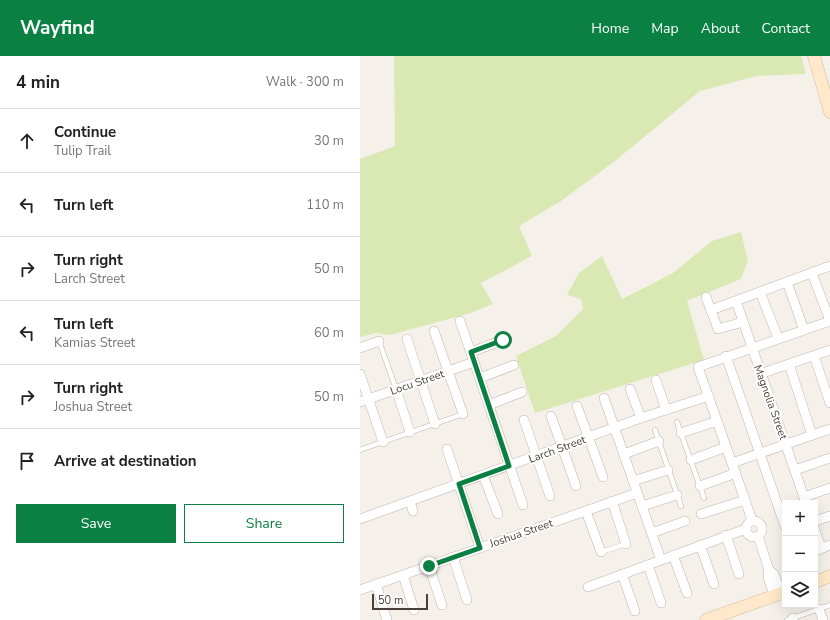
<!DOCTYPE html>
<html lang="en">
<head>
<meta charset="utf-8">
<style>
	:root { --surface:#fff; --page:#f2f2f2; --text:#222; --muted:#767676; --line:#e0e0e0; --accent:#0b8043 }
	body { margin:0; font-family:"Nunito Sans",sans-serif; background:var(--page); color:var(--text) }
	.controls { position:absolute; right:12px; bottom:12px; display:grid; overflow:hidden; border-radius:0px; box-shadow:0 4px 16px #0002 }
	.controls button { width:36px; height:36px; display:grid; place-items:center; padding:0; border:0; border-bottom:1px solid var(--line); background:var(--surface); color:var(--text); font:20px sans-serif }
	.scale { position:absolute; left:12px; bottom:10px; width:56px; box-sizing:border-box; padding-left:4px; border:2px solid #493f38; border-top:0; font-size:11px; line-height:14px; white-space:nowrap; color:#493f38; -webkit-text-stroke:3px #fff; paint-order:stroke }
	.stop { position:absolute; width:12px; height:12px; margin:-9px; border:3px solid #0b8043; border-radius:50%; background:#fff }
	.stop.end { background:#0b8043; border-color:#fff; box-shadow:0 1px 4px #0008 }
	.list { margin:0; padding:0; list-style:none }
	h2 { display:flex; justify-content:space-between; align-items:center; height:52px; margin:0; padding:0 16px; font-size:17px }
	h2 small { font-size:13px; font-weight:400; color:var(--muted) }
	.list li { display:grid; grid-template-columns:26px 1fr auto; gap:12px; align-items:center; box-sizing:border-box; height:64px; padding:0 16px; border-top:1px solid var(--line) }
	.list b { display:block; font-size:15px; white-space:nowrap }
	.list p { margin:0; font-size:13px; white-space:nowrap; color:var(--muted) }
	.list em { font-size:13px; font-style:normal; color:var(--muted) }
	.actions { display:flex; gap:8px; padding:12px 16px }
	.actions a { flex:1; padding:9px 0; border:1px solid var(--accent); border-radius:0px; text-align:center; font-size:14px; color:var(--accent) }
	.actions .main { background:var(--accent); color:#fff }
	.icon { flex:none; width:22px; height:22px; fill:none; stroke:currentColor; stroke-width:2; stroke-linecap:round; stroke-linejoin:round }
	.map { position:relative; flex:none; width:470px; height:564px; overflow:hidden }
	header { display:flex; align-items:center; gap:24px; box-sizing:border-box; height:56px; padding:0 20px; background:var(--accent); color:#fff }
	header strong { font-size:19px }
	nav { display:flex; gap:22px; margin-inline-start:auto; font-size:14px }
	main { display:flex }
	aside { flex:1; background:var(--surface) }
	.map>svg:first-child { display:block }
	.grass { fill:#dae9b3 }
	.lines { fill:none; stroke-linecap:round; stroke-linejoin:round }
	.lane-casing { stroke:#c1b6ac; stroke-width:5.5 }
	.street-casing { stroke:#c1b6ac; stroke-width:10 }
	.secondary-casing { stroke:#d5bb9a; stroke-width:13 }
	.lane { stroke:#fff; stroke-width:4.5 }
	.street { stroke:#fff; stroke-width:9 }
	.secondary { stroke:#ffe9ca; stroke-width:12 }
	.route { stroke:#0b8043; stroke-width:5 }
	.labels { text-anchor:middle; stroke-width:4; stroke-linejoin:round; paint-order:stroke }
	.street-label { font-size:11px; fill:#493f38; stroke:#fff }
</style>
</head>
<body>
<header>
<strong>Wayfind</strong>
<nav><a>Home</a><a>Map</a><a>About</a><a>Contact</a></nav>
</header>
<main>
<aside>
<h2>4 min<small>Walk · 300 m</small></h2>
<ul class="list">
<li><svg class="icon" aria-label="ahead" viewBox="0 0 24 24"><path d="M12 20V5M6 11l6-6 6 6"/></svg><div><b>Continue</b><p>Tulip Trail</p></div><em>30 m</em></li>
<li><svg class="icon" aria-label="left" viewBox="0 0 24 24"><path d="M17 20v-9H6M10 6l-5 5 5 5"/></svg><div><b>Turn left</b></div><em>110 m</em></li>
<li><svg class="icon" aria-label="right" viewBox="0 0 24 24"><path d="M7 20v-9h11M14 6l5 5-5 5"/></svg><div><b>Turn right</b><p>Larch Street</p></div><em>50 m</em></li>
<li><svg class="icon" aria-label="left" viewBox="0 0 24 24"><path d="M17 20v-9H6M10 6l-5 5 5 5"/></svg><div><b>Turn left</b><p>Kamias Street</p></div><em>60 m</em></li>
<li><svg class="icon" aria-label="right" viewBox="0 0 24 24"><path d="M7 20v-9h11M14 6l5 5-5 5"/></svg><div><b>Turn right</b><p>Joshua Street</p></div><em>50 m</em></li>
<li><svg class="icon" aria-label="arrive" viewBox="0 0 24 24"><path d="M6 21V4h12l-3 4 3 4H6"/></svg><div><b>Arrive at destination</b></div></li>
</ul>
<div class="actions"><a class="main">Save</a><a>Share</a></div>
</aside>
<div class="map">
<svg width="470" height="564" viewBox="0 0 470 564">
	<rect width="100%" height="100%" fill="#f5f0ea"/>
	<g class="grass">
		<polygon points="34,0 441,0 446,18 397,20 340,35 255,105 201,145 159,170 172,200 121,227 133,248 111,257 30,279 16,277 0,281 0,103 35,90"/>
		<polygon points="381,176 388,205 381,223 327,245 344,304 175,357 156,300 196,280 223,253 221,243 207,239 219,217 242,200 262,243 313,217 352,185"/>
	</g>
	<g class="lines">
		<defs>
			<g id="lane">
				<polyline points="19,285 36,333"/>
				<polyline points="317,366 344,442"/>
				<polyline points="295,374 321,450"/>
				<polyline points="0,394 103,358"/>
				<polyline points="241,496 266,488"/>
				<polyline points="427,564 470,549"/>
			</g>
			<g id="street">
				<polyline points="452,217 470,265"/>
				<polyline points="427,226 444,274"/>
				<polyline points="400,236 418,282"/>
				<polyline points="346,241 358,273 383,266"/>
				<polyline points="376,245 446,447"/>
				<polyline points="351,254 470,210"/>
				<polyline points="100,265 163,449"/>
				<polyline points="74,275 103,358"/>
				<polyline points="47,283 75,368"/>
				<polyline points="0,292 19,285"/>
				<polyline points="111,296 143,284"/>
				<polyline points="366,300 425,470"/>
				<polyline points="454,300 470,347"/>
				<polyline points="429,308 452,379"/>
				<polyline points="0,318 23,386"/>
				<polyline points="400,318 470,294"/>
				<polyline points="120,322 154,309"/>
				<polyline points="296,324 306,354"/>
				<polyline points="36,333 50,376"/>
				<polyline points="270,333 281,362"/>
				<polyline points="244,342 301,504"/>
				<polyline points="0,346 114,306"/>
				<polyline points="129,349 162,336"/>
				<polyline points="217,350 243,421"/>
				<polyline points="191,360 216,430"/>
				<polyline points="164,364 190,440"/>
				<polyline points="321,377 357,365"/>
				<polyline points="87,393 120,492"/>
				<polyline points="264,398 299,385"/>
				<polyline points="331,404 366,391"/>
				<polyline points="372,407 470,373"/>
				<polyline points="435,414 470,402"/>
				<polyline points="123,419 138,458"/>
				<polyline points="273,425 308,414"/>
				<polyline points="340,430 376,417"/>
				<polyline points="444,441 470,432"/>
				<polyline points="50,445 53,455"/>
				<polyline points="252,445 266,488"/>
				<polyline points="282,450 317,439"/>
				<polyline points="226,455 241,496"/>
				<polyline points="341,458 385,444"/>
				<polyline points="0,463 281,362 349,340"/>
				<polyline points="392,464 338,311 470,265"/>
				<circle cx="394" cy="473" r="8"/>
				<polyline points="455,465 470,460"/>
				<polyline points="455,474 461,492"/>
				<polyline points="292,477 325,465"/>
				<polyline points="366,479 379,518"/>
				<polyline points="398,480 409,514 414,518 421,537"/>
				<polyline points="340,489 354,528"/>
				<polyline points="455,495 470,489"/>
				<polyline points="313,499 327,537"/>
				<polyline points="93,501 107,544"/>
				<polyline points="288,509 301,547"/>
				<polyline points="69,510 82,549"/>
				<polyline points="409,514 408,521 414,540"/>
				<polyline points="262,518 275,555"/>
				<polyline points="43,519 54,554"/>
				<polyline points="16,528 27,564"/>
				<polyline points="228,531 386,473"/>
				<polyline points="0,534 277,437"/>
				<polyline points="459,553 463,564"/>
				<polyline points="433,562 433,564"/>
			</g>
			<g id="secondary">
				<polyline points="454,0 470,56"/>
				<polyline points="455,526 470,520"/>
				<polyline points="346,564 425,536"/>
			</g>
		</defs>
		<use href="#lane" class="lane-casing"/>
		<use href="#street" class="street-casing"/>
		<use href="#secondary" class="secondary-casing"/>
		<use href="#lane" class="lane"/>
		<use href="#street" class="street"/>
		<use href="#secondary" class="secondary"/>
	</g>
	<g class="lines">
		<polyline class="route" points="69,510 120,492 99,428 149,410 111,296 143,284"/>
	</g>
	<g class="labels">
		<g class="street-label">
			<text transform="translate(57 326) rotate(-19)" y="4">Locu Street</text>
			<text transform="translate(411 346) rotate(70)" y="4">Magnolia Street</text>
			<text transform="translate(197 393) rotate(-20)" y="4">Larch Street</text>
			<text transform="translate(161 477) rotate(-19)" y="4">Joshua Street</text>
		</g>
	</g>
</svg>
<div class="controls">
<button>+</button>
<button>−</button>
<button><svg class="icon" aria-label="layers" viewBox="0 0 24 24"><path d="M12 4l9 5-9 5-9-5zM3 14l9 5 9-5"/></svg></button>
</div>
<div class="scale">50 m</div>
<div class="stop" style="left:143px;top:284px"></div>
<div class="stop end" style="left:69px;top:510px"></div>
</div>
</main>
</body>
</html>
